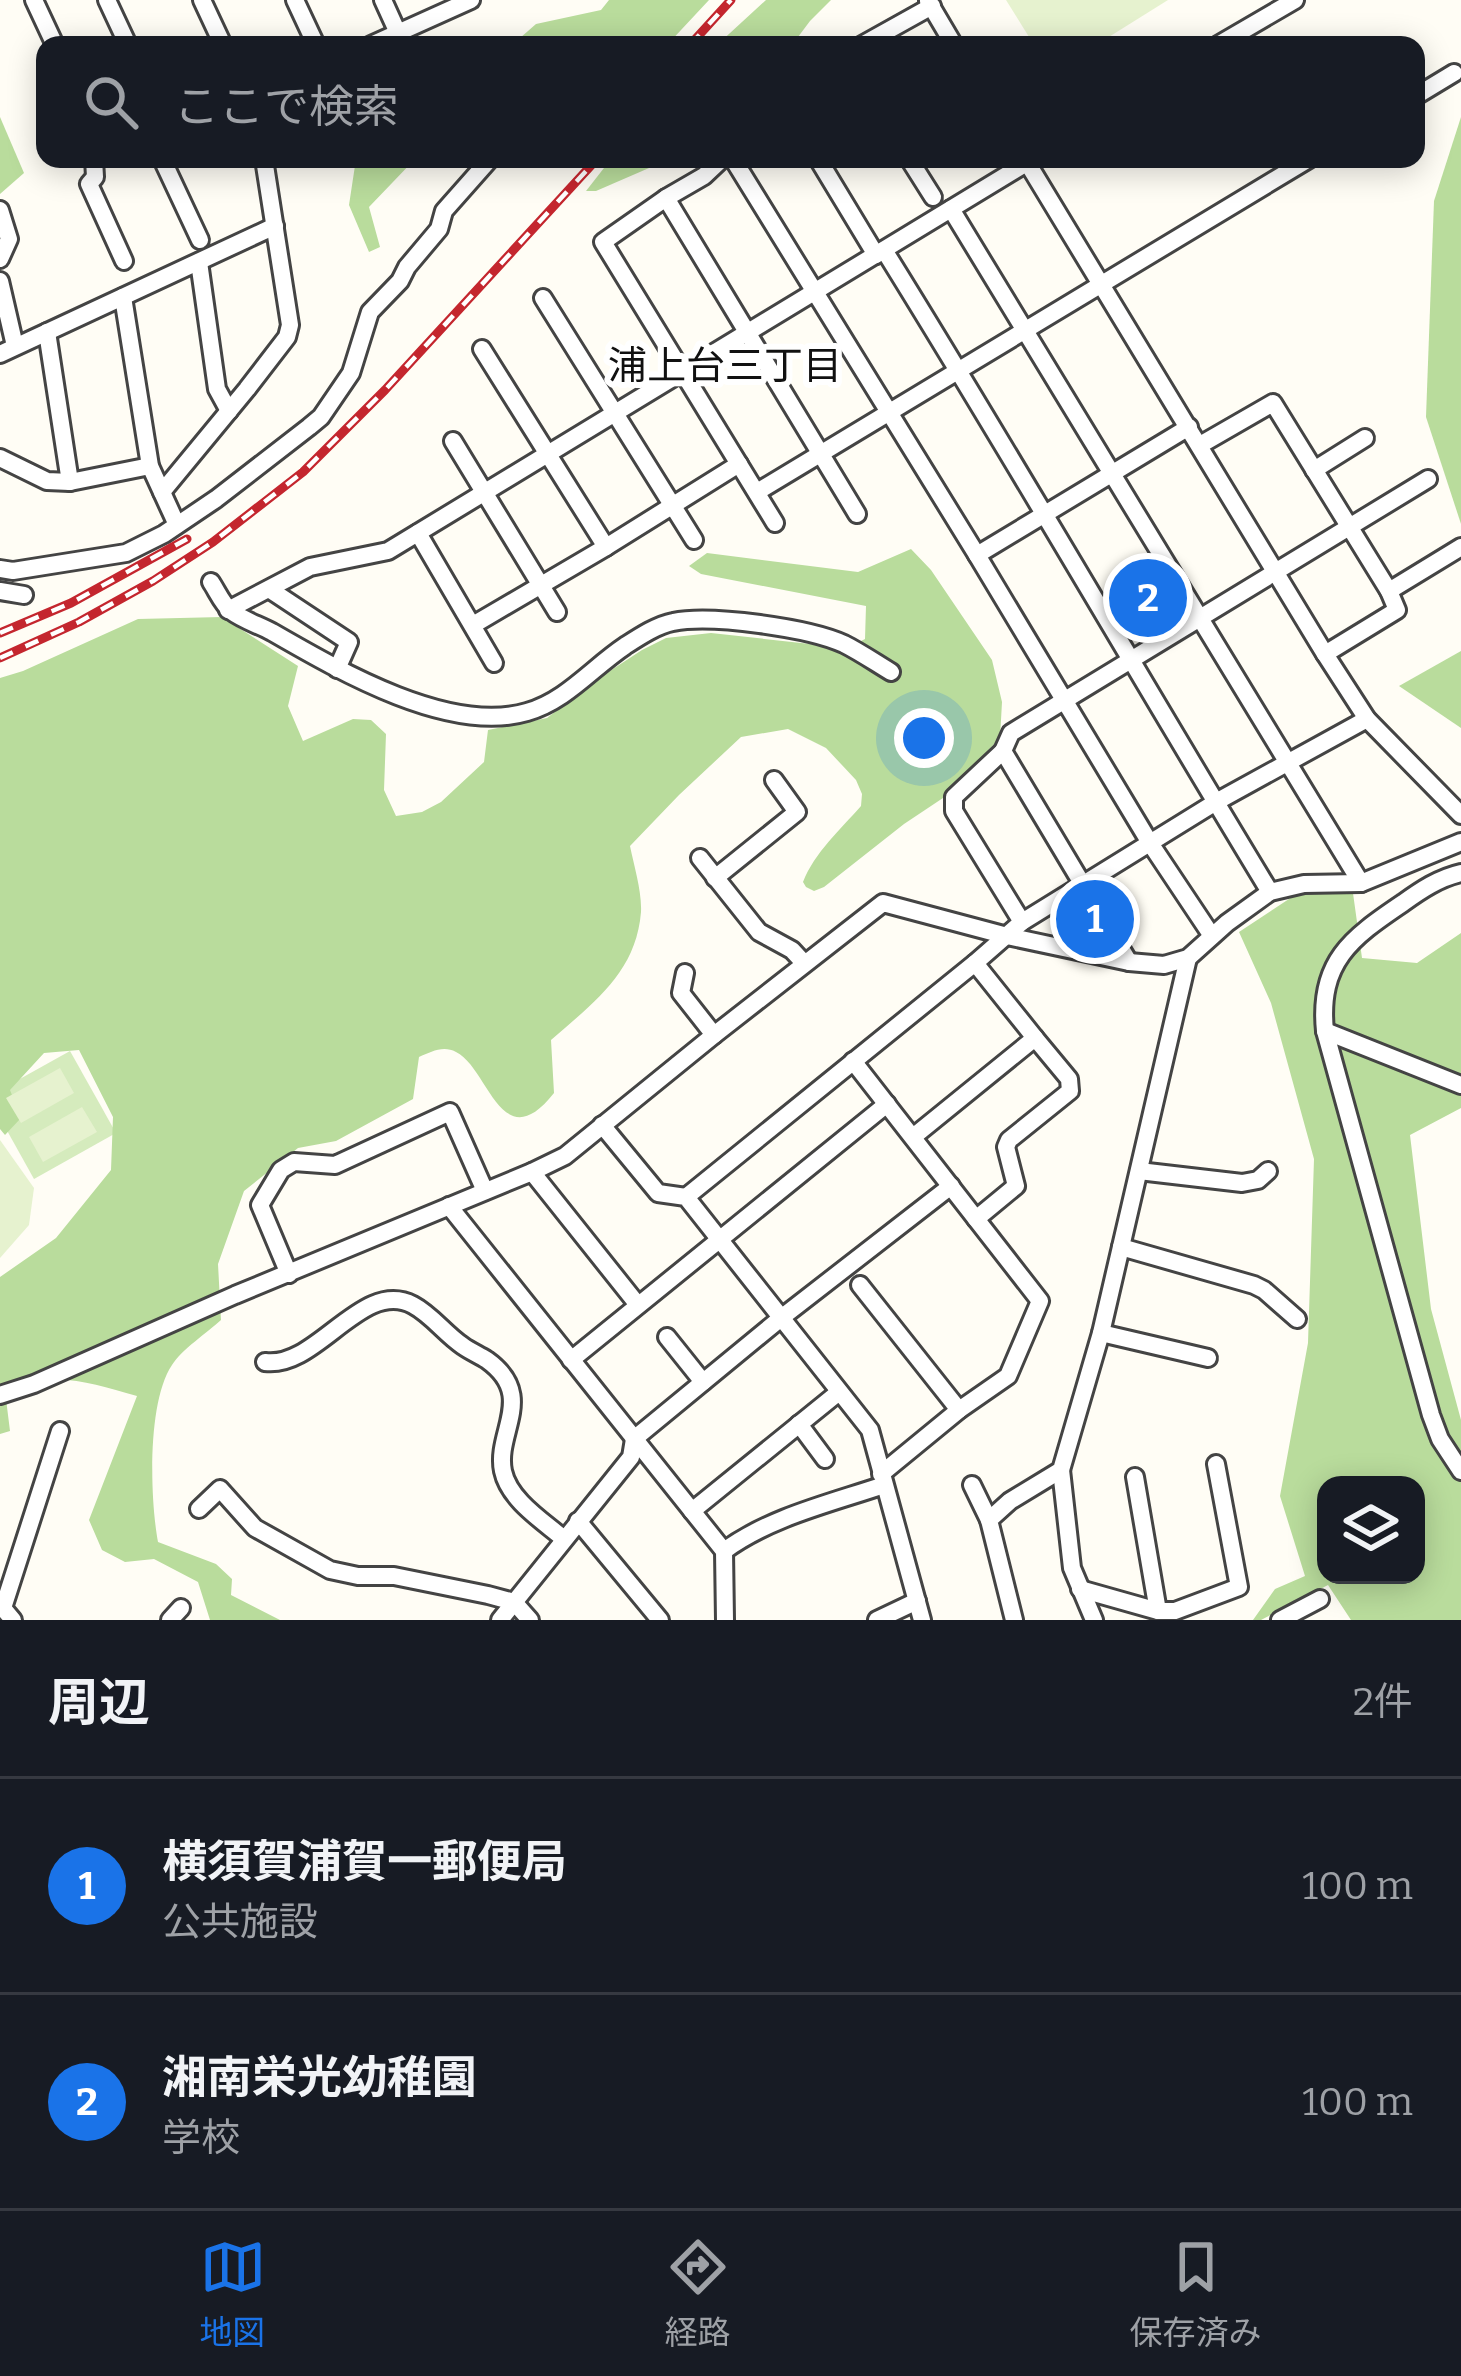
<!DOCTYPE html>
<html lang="ja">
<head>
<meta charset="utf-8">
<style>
	:root { --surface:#171b24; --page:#242831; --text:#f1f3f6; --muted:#9ea1a6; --line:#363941; --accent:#1a73e8 }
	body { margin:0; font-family:Bitter,"Noto Sans JP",serif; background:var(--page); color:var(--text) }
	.controls { position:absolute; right:36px; bottom:36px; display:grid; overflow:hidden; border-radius:24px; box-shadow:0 6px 30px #0003 }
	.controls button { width:108px; height:108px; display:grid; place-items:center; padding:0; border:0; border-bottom:3px solid var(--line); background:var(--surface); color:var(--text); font:60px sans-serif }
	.you { position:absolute; left:924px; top:738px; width:42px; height:42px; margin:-30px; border:9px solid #fff; border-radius:50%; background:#1a73e8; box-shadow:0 0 0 18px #1a73e833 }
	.badge { display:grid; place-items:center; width:78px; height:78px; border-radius:50%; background:var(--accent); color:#fff; font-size:39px; font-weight:700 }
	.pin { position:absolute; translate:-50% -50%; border:6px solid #fff; box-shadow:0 3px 12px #0006 }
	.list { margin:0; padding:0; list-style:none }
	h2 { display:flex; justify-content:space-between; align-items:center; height:156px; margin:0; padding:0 48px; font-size:51px }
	h2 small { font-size:39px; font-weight:400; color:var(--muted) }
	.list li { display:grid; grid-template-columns:78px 1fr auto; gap:36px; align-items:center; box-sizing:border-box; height:216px; padding:0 48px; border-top:3px solid var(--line) }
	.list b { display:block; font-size:45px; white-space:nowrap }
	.list p { margin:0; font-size:39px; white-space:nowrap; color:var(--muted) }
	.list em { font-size:39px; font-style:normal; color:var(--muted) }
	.icon { flex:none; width:66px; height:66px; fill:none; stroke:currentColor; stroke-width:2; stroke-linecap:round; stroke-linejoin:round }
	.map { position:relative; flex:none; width:1461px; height:1620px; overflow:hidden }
	.search { position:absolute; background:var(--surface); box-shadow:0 6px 30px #0003; left:36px; right:36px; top:36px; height:132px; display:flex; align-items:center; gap:30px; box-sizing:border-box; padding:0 42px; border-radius:24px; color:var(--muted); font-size:45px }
	.sheet { height:588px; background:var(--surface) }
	nav { display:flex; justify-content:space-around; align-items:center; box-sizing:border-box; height:168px; border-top:3px solid var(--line); background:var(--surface); font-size:33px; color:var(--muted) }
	nav a { display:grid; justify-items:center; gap:6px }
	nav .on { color:var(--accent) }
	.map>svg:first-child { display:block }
	.green { fill:#d5ebbd }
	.forest { fill:#b9dc9c; fill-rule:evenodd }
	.pitch { fill:#e6f2cf }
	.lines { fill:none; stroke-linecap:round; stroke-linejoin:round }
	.minor-casing { stroke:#444; stroke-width:22 }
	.minor { stroke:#fff; stroke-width:16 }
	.rail-casing { stroke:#c4262e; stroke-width:9 }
	.rail { stroke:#fff; stroke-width:4.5; stroke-dasharray:14; stroke-linecap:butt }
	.labels { text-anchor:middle; stroke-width:12; stroke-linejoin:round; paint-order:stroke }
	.neighbourhood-label { font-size:39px; fill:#111; stroke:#fff }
</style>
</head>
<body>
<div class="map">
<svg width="1461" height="1620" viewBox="0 0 1461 1620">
	<rect width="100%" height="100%" fill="#fffdf5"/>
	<polygon class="green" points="70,1051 116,1133 34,1179 0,1118 0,1090"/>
	<g class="forest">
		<polygon points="609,0 709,0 667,45 512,45 536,24 601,10"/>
		<polygon points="766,0 831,0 810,21 792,45 717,45"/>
		<polygon points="0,117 24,173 0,194"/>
		<polygon points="1461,117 1461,524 1426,417 1434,201"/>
		<polygon points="356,159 415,159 369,207 380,247 369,252 349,205"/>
		<polygon points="611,159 659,159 656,165 596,191 586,191"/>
		<path d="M911,549L931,570L992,660L1002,702L1000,738L943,798L904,824L824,887L814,891L806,887L803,882C815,852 840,830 861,806L862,794L856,780L826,748L788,729L741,737L679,795L630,846C634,866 642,891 641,912C636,973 593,1003 551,1040L554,1093C501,1160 489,1068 456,1052C443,1045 431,1052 419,1057L413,1099L336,1141L298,1148L244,1191L218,1264L221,1320C208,1332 181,1350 172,1365C147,1402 150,1499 158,1542L216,1564L232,1579L231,1595L280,1620H210L198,1582L154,1559L125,1562L102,1550L89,1520L137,1396C89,1382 54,1370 5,1391L10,1431L0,1434V1277L56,1238L111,1170L113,1117L79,1050L44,1053L10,1090L21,1118L5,1135L0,1129V678L23,671L138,619L222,617L298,666L288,706L303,741L353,719L371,720L386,734L384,790L396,816L422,812L441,802L484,762L488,730L547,718L596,680L642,650L666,638L711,633L847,648L865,639L866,606L701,574L689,566L707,553L858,572Z"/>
		<polygon points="1461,651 1461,728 1399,686"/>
		<path d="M1352,886L1362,958L1417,963L1461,933V1108L1410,1135L1431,1309L1461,1420V1620H1351L1328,1585L1261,1620H1253L1275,1589L1305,1576L1280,1496L1308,1343L1314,1159L1271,1003L1239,932L1292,897ZM1326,1485H1416V1575H1326Z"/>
	</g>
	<g class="pitch">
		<polygon points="1006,0 1168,0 1096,45 1034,45"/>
		<polygon points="60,1068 74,1093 21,1123 6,1098"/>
		<polygon points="82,1107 97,1132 43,1162 29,1137"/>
		<polygon points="0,1140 34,1188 29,1225 0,1258"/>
	</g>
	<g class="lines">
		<defs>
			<g id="minor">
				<polyline points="34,0 55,45"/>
				<polyline points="107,0 128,45"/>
				<polyline points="202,0 223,45"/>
				<polyline points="295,0 316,45"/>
				<polyline points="383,0 398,33"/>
				<polyline points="928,1 954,45"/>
				<polyline points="371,45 471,0"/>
				<polyline points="862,45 932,6"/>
				<polyline points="1218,45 1295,0"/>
				<polyline points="1416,96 1454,73"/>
				<polyline points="94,159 95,177 89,184 124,261"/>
				<polyline points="162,159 200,240"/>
				<polyline points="722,159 704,176 666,198 603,242 775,523"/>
				<polyline points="733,159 977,555 1150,843 1212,936"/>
				<polyline points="818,159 876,255"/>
				<polyline points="909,159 933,197"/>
				<polyline points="1025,159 1325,654 1367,719 1461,815"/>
				<polyline points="666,198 857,514"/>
				<polyline points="951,209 1361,883"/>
				<polyline points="0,210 9,239 0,259"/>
				<path d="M884,250C1016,462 1140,678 1270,892"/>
				<polyline points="199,262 217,389 229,411"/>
				<polyline points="0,281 15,346"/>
				<polyline points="123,297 150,466 177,525"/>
				<polyline points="543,298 694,540"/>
				<polyline points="47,332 70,482"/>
				<polyline points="482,349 606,547"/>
				<polyline points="0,354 275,226"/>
				<polyline points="453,441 557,612"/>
				<polyline points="1200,445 1273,403 1389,591 1397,610 1325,654"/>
				<polyline points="0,458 47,481 70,482 150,466"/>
				<polyline points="1314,470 1365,438"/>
				<polyline points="162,492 247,389 287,337 290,325 264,159"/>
				<polyline points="757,492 1309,159"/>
				<polyline points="418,533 494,663"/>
				<polyline points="977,555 1189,427"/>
				<polyline points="0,569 13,571 126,553 164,534 216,499 309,427 321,417 351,373 370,312 400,281 407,267 439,229 444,211 490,159"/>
				<path d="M211,582C217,591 223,605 231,611C243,620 259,625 272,632C338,670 449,735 527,712C566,701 592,668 625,646C639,637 657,625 673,622C711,614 809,628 844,644C860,652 876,663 891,672"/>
				<polyline points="269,589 349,642 337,669"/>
				<polyline points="0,591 24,595"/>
				<polyline points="1389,591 1461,547"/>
				<polyline points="228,610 310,567 388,551 1033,159"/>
				<polyline points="473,625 606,547 739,464"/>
				<polyline points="1003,751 954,797 954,811 1022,922"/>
				<polyline points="700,858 759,932 792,950 804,963"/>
				<path d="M1461,873C1439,878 1421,890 1403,903C1351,938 1318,962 1325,1031L1431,1415L1440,1439L1461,1471"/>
				<polyline points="715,878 797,812 774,780"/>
				<polyline points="1129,962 1003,751 1011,733 1428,479"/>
				<polyline points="685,973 681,993 714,1035"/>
				<polyline points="1325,1031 1461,1085"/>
				<polyline points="853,1061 1040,1301 1008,1376 959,1410 881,1474"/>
				<polyline points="602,1125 658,1193 686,1197 870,1430 922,1620"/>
				<polyline points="913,1137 1035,1038 975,963"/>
				<polyline points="1139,1171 1242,1183 1258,1180 1268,1171"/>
				<polyline points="532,1172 638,1305"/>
				<polyline points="686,1197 975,963 1022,922 1216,802 1367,719"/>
				<polyline points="449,1206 724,1551 725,1620"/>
				<polyline points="976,1219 1016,1186 1006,1147 1009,1140 1070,1091 1069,1079 1035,1038"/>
				<polyline points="1121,1247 1254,1285 1264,1290 1297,1319"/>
				<polyline points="289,1274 260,1205 281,1170 294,1162 335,1165 450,1112 485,1191"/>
				<polyline points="860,1285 959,1410"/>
				<polyline points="1101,1333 1208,1358"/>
				<polyline points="667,1337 703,1382"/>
				<polyline points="571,1360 887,1104"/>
				<path d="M265,1362C317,1369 362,1278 413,1305C432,1315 445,1334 463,1346C470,1351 479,1355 487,1360C537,1396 495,1432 503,1471C509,1500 543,1521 564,1539"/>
				<polyline points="0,1395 34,1384 235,1295 532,1172 565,1156 714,1035 883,903 1007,936 1129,962 1164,965 1188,958 1227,923 1270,892 1304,884 1361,883 1461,842"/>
				<polyline points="799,1424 825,1459"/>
				<polyline points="1061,1470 1072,1568 1094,1620"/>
				<polyline points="1135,1477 1158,1611"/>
				<polyline points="972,1485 989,1520"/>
				<polyline points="199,1509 220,1489 255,1528 330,1570 358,1576 394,1576 488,1595 514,1602 530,1620"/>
				<polyline points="692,1511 839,1392"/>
				<polyline points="578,1521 660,1620"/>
				<path d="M724,1551C770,1517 831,1503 884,1485"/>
				<polyline points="1080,1589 1158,1611 1175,1611 1239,1587 1216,1464"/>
				<polyline points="13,1620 3,1608 60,1431"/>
				<polyline points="170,1620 181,1608"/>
				<polyline points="500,1620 631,1457 634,1439 781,1318 951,1186"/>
				<polyline points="877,1620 917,1601"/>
				<polyline points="1014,1620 989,1520 1010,1501 1061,1470 1101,1333 1188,958"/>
				<polyline points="1280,1620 1320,1599"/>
			</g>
		</defs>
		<use href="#minor" class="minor-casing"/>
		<use href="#minor" class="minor"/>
		<defs>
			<g id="rail">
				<polyline points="690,45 731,0"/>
				<polyline points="0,633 71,603 187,539"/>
				<polyline points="0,658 79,622 153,581 213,542 303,472 385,390 597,159"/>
			</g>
		</defs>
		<use href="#rail" class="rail-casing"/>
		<use href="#rail" class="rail"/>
	</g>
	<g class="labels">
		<g class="neighbourhood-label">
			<text x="725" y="379">浦上台三丁目</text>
		</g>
	</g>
</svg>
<div class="controls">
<button><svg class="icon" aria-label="layers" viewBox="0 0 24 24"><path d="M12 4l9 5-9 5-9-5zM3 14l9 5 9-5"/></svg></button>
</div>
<div class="you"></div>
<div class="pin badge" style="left:1095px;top:919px">1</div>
<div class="pin badge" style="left:1148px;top:598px">2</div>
<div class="search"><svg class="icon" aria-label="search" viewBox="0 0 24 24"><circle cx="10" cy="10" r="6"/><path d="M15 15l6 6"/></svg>ここで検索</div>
</div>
<section class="sheet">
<h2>周辺<small>2件</small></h2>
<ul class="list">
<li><span class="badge">1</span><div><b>横須賀浦賀一郵便局</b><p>公共施設</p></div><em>100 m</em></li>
<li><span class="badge">2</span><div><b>湘南栄光幼稚園</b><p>学校</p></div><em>100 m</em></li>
</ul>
</section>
<nav>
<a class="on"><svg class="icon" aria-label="map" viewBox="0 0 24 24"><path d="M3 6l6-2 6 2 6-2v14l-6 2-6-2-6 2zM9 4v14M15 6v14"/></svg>地図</a>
<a><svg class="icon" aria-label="directions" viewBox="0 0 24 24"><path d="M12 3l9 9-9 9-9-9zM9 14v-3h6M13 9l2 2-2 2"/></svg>経路</a>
<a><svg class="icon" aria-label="saved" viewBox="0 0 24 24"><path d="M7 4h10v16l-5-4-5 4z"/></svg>保存済み</a>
</nav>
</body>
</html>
